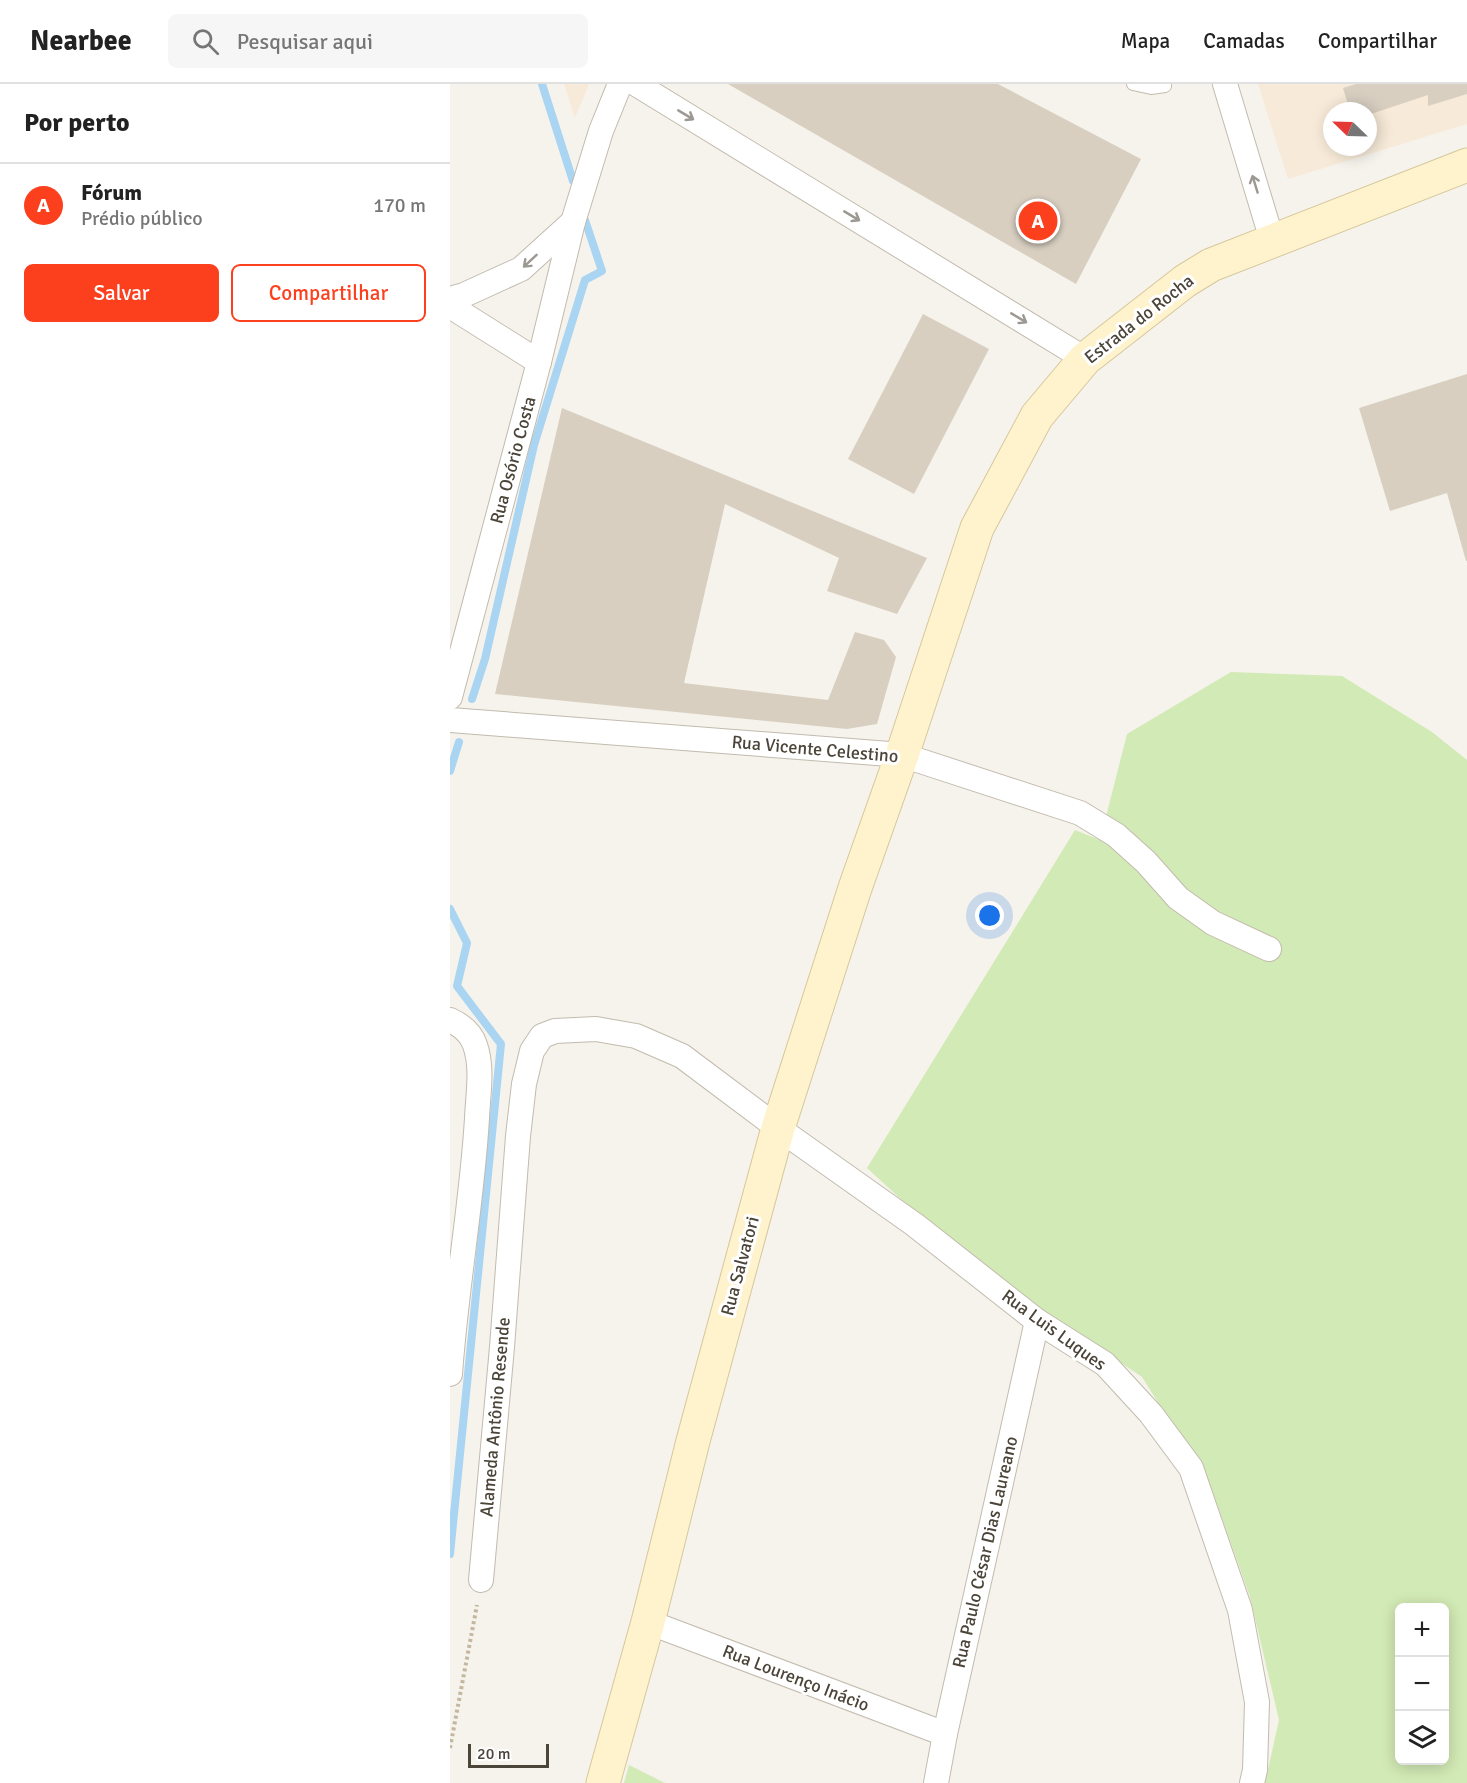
<!DOCTYPE html>
<html lang="pt">
<head>
<meta charset="utf-8">
<style>
	:root { --surface:#fff; --page:#f6f6f6; --text:#222; --muted:#767676; --line:#e0e0e0; --accent:#fc3f1d }
	body { margin:0; font-family:Signika,sans-serif; background:var(--page); color:var(--text) }
	.controls { position:absolute; right:18px; bottom:18px; display:grid; overflow:hidden; border-radius:9px; box-shadow:0 3px 15px #0003 }
	.controls button { width:54px; height:54px; display:grid; place-items:center; padding:0; border:0; border-bottom:2px solid var(--line); background:var(--surface); color:var(--text); font:30px sans-serif }
	.compass { position:absolute; left:873px; top:18px; width:54px; height:54px; border-radius:50%; background:var(--surface); box-shadow:0 3px 15px #0003; rotate:293deg }
	.scale { position:absolute; left:18px; bottom:15px; width:81px; box-sizing:border-box; padding-left:6px; border:3px solid #4b4439; border-top:0; font-size:16px; line-height:21px; white-space:nowrap; color:#4b4439; -webkit-text-stroke:4px #fff; paint-order:stroke }
	.you { position:absolute; left:540px; top:832px; width:21px; height:21px; margin:-15px; border:4px solid #fff; border-radius:50%; background:#1a73e8; box-shadow:0 0 0 9px #1a73e833 }
	.badge { display:grid; place-items:center; width:39px; height:39px; border-radius:50%; background:var(--accent); color:#fff; font-size:20px; font-weight:700 }
	.pin { position:absolute; translate:-50% -50%; border:3px solid #fff; box-shadow:0 2px 6px #0006 }
	.list { margin:0; padding:0; list-style:none }
	h2 { display:flex; justify-content:space-between; align-items:center; height:78px; margin:0; padding:0 24px; font-size:26px }
	h2 small { font-size:20px; font-weight:400; color:var(--muted) }
	.list li { display:grid; grid-template-columns:39px 1fr auto; gap:18px; align-items:center; box-sizing:border-box; height:84px; padding:0 24px; border-top:2px solid var(--line) }
	.list b { display:block; font-size:22px; white-space:nowrap }
	.list p { margin:0; font-size:20px; white-space:nowrap; color:var(--muted) }
	.list em { font-size:20px; font-style:normal; color:var(--muted) }
	.actions { display:flex; gap:12px; padding:18px 24px }
	.actions a { flex:1; padding:14px 0; border:2px solid var(--accent); border-radius:9px; text-align:center; font-size:21px; color:var(--accent) }
	.actions .main { background:var(--accent); color:#fff }
	.icon { flex:none; width:33px; height:33px; fill:none; stroke:currentColor; stroke-width:2; stroke-linecap:round; stroke-linejoin:round }
	.map { position:relative; flex:none; width:1017px; height:1699px; overflow:hidden }
	header { display:flex; align-items:center; gap:36px; box-sizing:border-box; height:84px; padding:0 30px; background:var(--surface); border-bottom:2px solid var(--line) }
	header strong { font-size:28px }
	nav { display:flex; gap:33px; margin-inline-start:auto; font-size:21px }
	.search { width:420px; height:54px; background:var(--page); display:flex; align-items:center; gap:15px; box-sizing:border-box; padding:0 21px; border-radius:9px; color:var(--muted); font-size:22px }
	main { display:flex }
	aside { flex:1; background:var(--surface) }
	.map>svg:first-child { display:block }
	.commercial { fill:#f7ead8; fill-rule:evenodd }
	.green { fill:#d2eab5; fill-rule:evenodd }
	.lines { fill:none; stroke-linecap:round; stroke-linejoin:round }
	.stream { stroke:#a9d4f2; stroke-width:8 }
	.building { fill:#d8cfc1 }
	.lane-casing { stroke:#c2bbae; stroke-width:14 }
	.street-casing { stroke:#c2bbae; stroke-width:26 }
	.secondary-casing { stroke:#d6c79b; stroke-width:35 }
	.path { stroke:#c4b79f; stroke-width:4; stroke-dasharray:3 3; stroke-linecap:butt }
	.lane { stroke:#fff; stroke-width:12 }
	.street { stroke:#fff; stroke-width:24 }
	.secondary { stroke:#fff3cd; stroke-width:33 }
	.oneway { stroke:#9c9892 }
	.labels { text-anchor:middle; stroke-width:6; stroke-linejoin:round; paint-order:stroke }
	.street-label { font-size:18px; fill:#4b4439; stroke:#fff }
</style>
</head>
<body>
<header>
<strong>Nearbee</strong>
<div class="search"><svg class="icon" aria-label="search" viewBox="0 0 24 24"><circle cx="10" cy="10" r="6"/><path d="M15 15l6 6"/></svg>Pesquisar aqui</div>
<nav><a>Mapa</a><a>Camadas</a><a>Compartilhar</a></nav>
</header>
<main>
<aside>
<h2>Por perto<small></small></h2>
<ul class="list">
<li><span class="badge">A</span><div><b>Fórum</b><p>Prédio público</p></div><em>170 m</em></li>
</ul>
<div class="actions"><a class="main">Salvar</a><a>Compartilhar</a></div>
</aside>
<div class="map">
<svg width="1017" height="1699" viewBox="0 0 1017 1699">
	<rect width="100%" height="100%" fill="#f6f3ec"/>
	<g class="commercial">
		<polygon points="114,0 139,0 125,34"/>
		<path d="M808,0H1017V40L838,95ZM882,27H918V63H882Z"/>
	</g>
	<g class="green">
		<path d="M781,588L892,592L982,648L1017,676V1699H815L829,1636L800,1513L761,1403L692,1293L516,1175L417,1084L625,746L650,756L677,650ZM950,1524H994V1676H950Z"/>
		<polygon points="179,1681 215,1699 174,1699"/>
	</g>
	<g class="lines">
		<g class="stream">
			<polyline points="92,0 123,97"/>
			<polyline points="22,615 35,575 84,361 135,196 152,187 135,136"/>
			<polyline points="0,687 9,658"/>
			<polyline points="0,825 17,859 7,902 51,960 0,1470"/>
		</g>
	</g>
	<g class="building">
		<polygon points="278,0 548,0 691,75 626,200"/>
		<polygon points="906,0 1017,0 1017,10 978,22 978,11 918,31 918,27 900,27 893,4"/>
		<polygon points="473,230 539,265 464,410 398,375"/>
		<polygon points="1017,290 1017,477 1016,477 997,409 940,427 909,324"/>
		<polygon points="112,324 477,474 447,530 377,507 389,474 275,420 234,599 378,616 405,548 434,556 446,573 427,640 397,645 45,610"/>
	</g>
	<g class="lines">
		<defs>
			<polyline id="lane" points="683,0 701,4 715,2 715,0"/>
			<g id="street">
				<polyline points="186,0 635,275"/>
				<polyline points="775,0 822,156"/>
				<polyline points="0,215 14,211 71,185 123,138"/>
				<polyline points="0,222 89,278"/>
				<polyline points="0,613 89,278 123,138 151,47 170,0"/>
				<polyline points="0,636 452,671 630,729 666,751 696,778 728,814 763,839 819,865"/>
				<path d="M0,936C11,941 21,949 25,961C33,984 28,1010 27,1034C22,1119 6,1204 0,1290"/>
				<polyline points="31,1496 52,1263 68,1052 74,1000 82,967 92,952 105,947 146,945 186,952 232,972 328,1044 465,1141 587,1237 655,1280 701,1330 741,1384 790,1526 807,1618 805,1686 802,1699"/>
				<polyline points="198,1538 495,1650"/>
				<polyline points="486,1699 495,1650 587,1237"/>
			</g>
			<polyline id="secondary" points="153,1699 198,1538 243,1357 328,1044 405,804 452,671 527,444 587,332 635,275 735,197 761,181 1017,81"/>
		</defs>
		<use href="#lane" class="lane-casing"/>
		<use href="#street" class="street-casing"/>
		<use href="#secondary" class="secondary-casing"/>
		<polyline class="path" points="0,1664 27,1521"/>
		<use href="#lane" class="lane"/>
		<use href="#street" class="street"/>
		<use href="#secondary" class="secondary"/>
	</g>
	<defs><path id="oneway-shaft" d="M-6 0H5M1.5-3L5.5 0L1.5 3" fill="none" stroke-width="1.6" stroke-linecap="round" stroke-linejoin="round" transform="scale(1.5)"/></defs>
	<g class="oneway">
		<use href="#oneway-shaft" transform="translate(236 31) rotate(31)"/>
		<use href="#oneway-shaft" transform="translate(805 100) rotate(-107)"/>
		<use href="#oneway-shaft" transform="translate(402 132) rotate(31)"/>
		<use href="#oneway-shaft" transform="translate(80 177) rotate(137)"/>
		<use href="#oneway-shaft" transform="translate(569 234) rotate(31)"/>
	</g>
	<g class="labels">
		<g class="street-label">
			<text transform="translate(689 235) rotate(-38)" y="6">Estrada do Rocha</text>
			<text transform="translate(63 376) rotate(-75)" y="6">Rua Osório Costa</text>
			<text transform="translate(365 665) rotate(5)" y="6">Rua Vicente Celestino</text>
			<text transform="translate(290 1182) rotate(-75)" y="6">Rua Salvatori</text>
			<text transform="translate(604 1246) rotate(36)" y="6">Rua Luis Luques</text>
			<text transform="translate(45 1333) rotate(-85)" y="6">Alameda Antônio Resende</text>
			<text transform="translate(535 1468) rotate(-77)" y="6">Rua Paulo César Dias Laureano</text>
			<text transform="translate(346 1594) rotate(21)" y="6">Rua Lourenço Inácio</text>
		</g>
	</g>
</svg>
<div class="controls">
<button>+</button>
<button>−</button>
<button><svg class="icon" aria-label="layers" viewBox="0 0 24 24"><path d="M12 4l9 5-9 5-9-5zM3 14l9 5 9-5"/></svg></button>
</div>
<svg class="compass" viewBox="-18 -18 36 36"><path d="M0-13l5 13h-10z" fill="#e53935"/><path d="M0 13l5-13h-10z" fill="#767676"/></svg>
<div class="scale">20 m</div>
<div class="you"></div>
<div class="pin badge" style="left:588px;top:137px">A</div>
</div>
</main>
</body>
</html>
